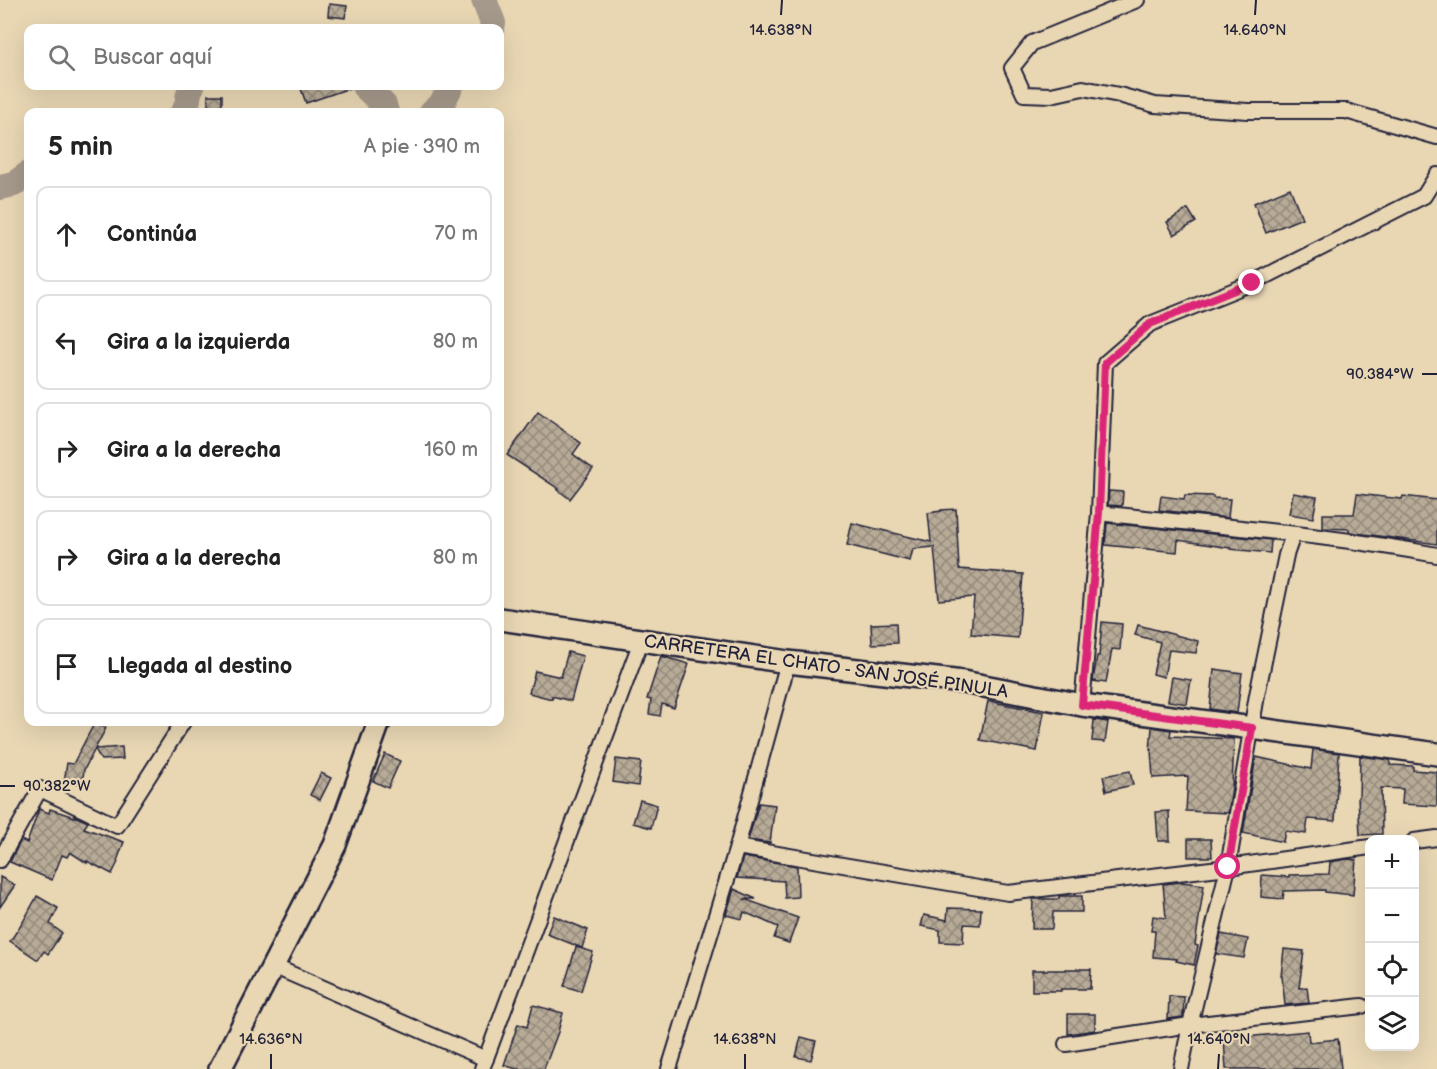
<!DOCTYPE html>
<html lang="es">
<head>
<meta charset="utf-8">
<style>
	:root { --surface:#fff; --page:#f2f2f2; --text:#222; --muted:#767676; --line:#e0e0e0 }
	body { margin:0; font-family:"Balsamiq Sans",sans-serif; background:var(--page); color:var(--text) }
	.controls { position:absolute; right:18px; bottom:18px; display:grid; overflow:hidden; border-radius:12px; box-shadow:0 6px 24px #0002 }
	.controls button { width:54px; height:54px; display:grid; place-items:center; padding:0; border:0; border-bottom:2px solid var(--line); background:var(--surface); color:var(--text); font:30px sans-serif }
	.stop { position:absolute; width:18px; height:18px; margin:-14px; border:4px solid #db2777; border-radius:50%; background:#fff }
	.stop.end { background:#db2777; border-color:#fff; box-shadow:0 2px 6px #0008 }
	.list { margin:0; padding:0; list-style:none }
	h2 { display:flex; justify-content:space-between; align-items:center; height:78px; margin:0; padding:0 24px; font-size:26px }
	h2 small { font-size:20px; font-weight:400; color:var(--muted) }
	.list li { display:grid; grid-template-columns:39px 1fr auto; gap:18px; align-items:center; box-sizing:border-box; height:96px; margin:0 12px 12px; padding:0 12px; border:2px solid var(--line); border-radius:12px }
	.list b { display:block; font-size:22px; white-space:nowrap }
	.list em { font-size:20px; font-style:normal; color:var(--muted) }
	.icon { flex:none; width:33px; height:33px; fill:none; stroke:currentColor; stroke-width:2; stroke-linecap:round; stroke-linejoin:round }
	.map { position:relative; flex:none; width:1437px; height:1069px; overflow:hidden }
	.search { position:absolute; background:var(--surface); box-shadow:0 6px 24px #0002; left:24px; top:24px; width:480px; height:66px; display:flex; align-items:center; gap:15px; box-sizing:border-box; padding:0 21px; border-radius:12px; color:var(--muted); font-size:22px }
	.panel { position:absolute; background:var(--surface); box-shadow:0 6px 24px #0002; left:24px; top:108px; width:480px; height:618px; border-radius:12px }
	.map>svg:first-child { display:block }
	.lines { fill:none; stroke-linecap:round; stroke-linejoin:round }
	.river { stroke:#a5998b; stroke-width:26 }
	.building { fill:url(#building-cross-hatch); stroke:#22223b; stroke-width:1.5 }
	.street-casing { stroke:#22223b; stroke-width:18 }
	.primary-casing { stroke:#22223b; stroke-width:26 }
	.street { stroke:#e9d7b4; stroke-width:14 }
	.primary { stroke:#e9d7b4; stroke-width:21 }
	.route { stroke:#db2777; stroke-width:8 }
	.ticks { fill:none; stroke:#22223b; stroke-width:2 }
	.labels { text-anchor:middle; stroke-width:4.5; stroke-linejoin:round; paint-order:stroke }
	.street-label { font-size:18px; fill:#22223b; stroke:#e9d7b4 }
	.ticks-label { font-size:15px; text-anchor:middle; fill:#22223b; stroke:#e9d7b4; stroke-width:4.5; stroke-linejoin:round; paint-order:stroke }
</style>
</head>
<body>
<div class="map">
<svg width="1437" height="1069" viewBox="0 0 1437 1069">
	<defs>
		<pattern id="building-cross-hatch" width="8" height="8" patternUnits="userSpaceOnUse" patternTransform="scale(1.5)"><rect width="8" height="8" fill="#b7aa96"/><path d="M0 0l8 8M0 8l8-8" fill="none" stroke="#948a7c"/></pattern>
	</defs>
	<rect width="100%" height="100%" fill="#e9d7b4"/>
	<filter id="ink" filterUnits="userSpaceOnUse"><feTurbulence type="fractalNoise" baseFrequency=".0167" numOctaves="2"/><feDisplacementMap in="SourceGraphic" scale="12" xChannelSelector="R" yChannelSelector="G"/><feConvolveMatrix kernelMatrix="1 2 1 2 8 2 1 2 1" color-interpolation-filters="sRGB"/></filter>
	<g filter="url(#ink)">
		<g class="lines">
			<g class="river">
				<polyline points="484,0 493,23 492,28"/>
				<polyline points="364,86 384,105 386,112"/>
				<path d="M183,112C190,105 186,94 192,86"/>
				<polyline points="432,112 442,103 451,86"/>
				<polyline points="0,187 14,184 28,174"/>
			</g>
		</g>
		<g class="building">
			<polygon points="329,4 347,6 345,18 328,16"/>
			<polygon points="300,86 350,86 350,88 306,103"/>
			<rect x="208" y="95" width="14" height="15"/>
			<polygon points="1290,188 1302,218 1266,233 1254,203"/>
			<polygon points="1188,209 1196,222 1174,235 1167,222"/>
			<polygon points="538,412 581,443 573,454 593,469 570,499 558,490 559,489 507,455"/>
			<polygon points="1109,491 1123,492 1122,506 1108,505"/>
			<polygon points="1293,493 1317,497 1313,518 1289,514"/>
			<polygon points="1357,494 1402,499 1403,496 1437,500 1437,544 1349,532 1349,529 1323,528 1323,514 1354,514"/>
			<polygon points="1185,495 1213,496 1213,498 1230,499 1228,518 1159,510 1161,496 1184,499"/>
			<polygon points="956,509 959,569 1023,574 1018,638 971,634 974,597 939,600 934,547 913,549 910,561 847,545 852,523 931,542 928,513 941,511 941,510"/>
			<polygon points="1107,523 1271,540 1270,553 1230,549 1230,548 1178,540 1177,552 1105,545"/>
			<polygon points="1102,622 1122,624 1120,650 1112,649 1106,683 1093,681 1097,656 1099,656"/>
			<polygon points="896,623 897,643 872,644 871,624"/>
			<polygon points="1138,625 1198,641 1196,653 1169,650 1164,677 1153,674 1160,642 1135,635"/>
			<polygon points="568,652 583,656 571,701 552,696 552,699 529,693 535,671 561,677"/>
			<polygon points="661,656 689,664 674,708 662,704 660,716 649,714 651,700 647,699"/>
			<polygon points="1214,669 1242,673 1237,713 1210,709"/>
			<polygon points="1172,677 1191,680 1187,704 1168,701"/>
			<polygon points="988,701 1044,712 1037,751 980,740"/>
			<polygon points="1094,720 1108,722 1105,742 1092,741"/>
			<polygon points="95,722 106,728 95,749 122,747 123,759 101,760 95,749 84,770 82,784 64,782 67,763 73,764"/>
			<polygon points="1152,727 1171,730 1170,736 1234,739 1232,787 1228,813 1186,811 1188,776 1153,778 1151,750 1150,750"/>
			<polygon points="1313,749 1339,753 1335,821 1308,819 1306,834 1285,831 1283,842 1243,833 1256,757 1311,769"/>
			<polygon points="385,754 400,761 388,788 373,781"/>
			<polygon points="1360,756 1390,760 1390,765 1413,766 1413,770 1437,772 1437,806 1402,804 1403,789 1381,788 1382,834 1360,835 1358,797 1359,797"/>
			<polygon points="616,759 641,762 638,786 613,782"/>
			<polygon points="1130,771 1133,785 1106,791 1103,776"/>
			<polygon points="321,773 331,778 320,800 310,795"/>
			<polygon points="640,800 657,805 651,828 633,823"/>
			<polygon points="759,803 775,805 770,843 748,840"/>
			<polygon points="39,809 49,813 50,809 74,817 74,816 88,822 84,828 124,842 117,861 118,862 112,874 87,861 87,863 70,852 67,857 62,855 52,880 10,862 21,840 27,843"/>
			<polygon points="1169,811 1170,841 1158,841 1156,812"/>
			<polygon points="1188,839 1211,839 1212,857 1188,857"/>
			<polygon points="743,857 797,866 798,897 785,898 784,881 737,878"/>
			<polygon points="1348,859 1356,860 1353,895 1325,892 1325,890 1284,891 1283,899 1261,897 1262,875 1289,877 1289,875 1329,874 1330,862"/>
			<polygon points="0,877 15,885 0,907"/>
			<polygon points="1182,882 1204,885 1195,945 1198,946 1194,965 1176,961 1177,959 1153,957 1155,931 1151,931 1153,916 1166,918 1163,884"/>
			<polygon points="734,889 756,899 744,899 798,918 789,943 774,938 778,927 744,912 742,919 726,915"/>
			<polygon points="37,896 58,908 50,924 62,933 48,954 44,951 38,960 10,941 23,922"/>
			<polygon points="1059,896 1082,896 1082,912 1053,912 1052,929 1032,929 1033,899 1059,899"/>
			<polygon points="948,908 981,909 980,925 964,924 963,943 940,942 940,930 921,926 924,915 947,920"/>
			<polygon points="554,916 588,930 582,948 547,934"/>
			<polygon points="1221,934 1248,939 1244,958 1216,954"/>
			<polygon points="576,947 593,952 581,991 564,986"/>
			<polygon points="1284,949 1304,951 1299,988 1307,987 1309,1003 1285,1005 1282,976 1281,976"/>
			<polygon points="1066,969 1091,969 1090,989 1061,989 1061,991 1032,991 1032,970 1066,970"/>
			<polygon points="1169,996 1184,997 1183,1017 1168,1019"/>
			<polygon points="533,1005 563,1013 558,1032 544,1069 516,1069 504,1065 518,1024 527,1027"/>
			<polygon points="1068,1014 1095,1014 1095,1030 1068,1034"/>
			<polygon points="1308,1031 1309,1042 1338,1039 1341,1069 1226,1069 1224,1039"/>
			<polygon points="801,1037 816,1041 811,1060 796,1057"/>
		</g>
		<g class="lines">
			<defs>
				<g id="street">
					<polyline points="1137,0 1032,43 1012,68 1024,94 1051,95 1083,88 1119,95 1155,105 1248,111 1346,111 1437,137"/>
					<path d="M1099,513C1212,526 1326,534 1437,555"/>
					<polyline points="1082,705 1099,513 1105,363 1150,324 1252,283 1424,196 1437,175"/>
					<polyline points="1414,841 1437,838"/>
					<polyline points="737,847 1008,893 1228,867 1370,847"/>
					<polyline points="0,860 40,789 117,826 183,722"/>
					<polyline points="273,966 486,1059"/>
					<polyline points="1066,1044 1190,1025 1362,1006"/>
					<polyline points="482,1069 641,641"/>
					<polyline points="669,1069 737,847 788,662"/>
					<polyline points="1181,1069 1190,1025 1228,867 1257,695 1286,555 1293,535"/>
				</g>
				<g id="primary">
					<polyline points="500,619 788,662 963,682 1082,705 1252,728 1437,754"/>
					<polyline points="220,1069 335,845 379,722"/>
				</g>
			</defs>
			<use href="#street" class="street-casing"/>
			<use href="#primary" class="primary-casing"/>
			<use href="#street" class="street"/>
			<use href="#primary" class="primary"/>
		</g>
	</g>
	<g class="lines" filter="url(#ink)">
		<polyline class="route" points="1228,867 1252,728 1082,705 1099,513 1105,363 1150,324 1252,283"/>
	</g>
	<path class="ticks" d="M781,15L782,0M1255,15L1256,0M1422,374H1437M0,786H15M271,1069V1054M745,1069V1054M1218,1069L1219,1054"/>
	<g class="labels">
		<g class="street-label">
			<text transform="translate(826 666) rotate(8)" y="6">CARRETERA EL CHATO - SAN JOSÉ PINULA</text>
		</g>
	</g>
	<g class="ticks-label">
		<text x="781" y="35">14.638°N</text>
		<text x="1255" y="35">14.640°N</text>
		<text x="1380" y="379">90.384°W</text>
		<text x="57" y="791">90.382°W</text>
		<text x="271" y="1044">14.636°N</text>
		<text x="745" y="1044">14.638°N</text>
		<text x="1219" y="1044">14.640°N</text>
	</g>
</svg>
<div class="controls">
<button>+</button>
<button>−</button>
<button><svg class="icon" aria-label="locate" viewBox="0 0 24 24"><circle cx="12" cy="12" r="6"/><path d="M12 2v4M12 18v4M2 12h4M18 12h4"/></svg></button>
<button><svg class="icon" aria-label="layers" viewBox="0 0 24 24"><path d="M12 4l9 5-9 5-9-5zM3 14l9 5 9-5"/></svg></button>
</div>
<div class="stop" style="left:1228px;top:867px"></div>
<div class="stop end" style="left:1252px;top:283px"></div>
<div class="search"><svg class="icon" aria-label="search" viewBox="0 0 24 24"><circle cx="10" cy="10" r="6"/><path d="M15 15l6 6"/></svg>Buscar aquí</div>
<section class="panel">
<h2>5 min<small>A pie · 390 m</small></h2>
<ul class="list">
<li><svg class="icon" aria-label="ahead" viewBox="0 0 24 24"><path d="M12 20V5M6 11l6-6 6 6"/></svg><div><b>Continúa</b></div><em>70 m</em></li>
<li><svg class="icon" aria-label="left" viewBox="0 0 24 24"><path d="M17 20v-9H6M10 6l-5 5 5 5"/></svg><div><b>Gira a la izquierda</b></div><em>80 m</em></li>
<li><svg class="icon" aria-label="right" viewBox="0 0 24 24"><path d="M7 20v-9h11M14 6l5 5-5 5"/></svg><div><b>Gira a la derecha</b></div><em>160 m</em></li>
<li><svg class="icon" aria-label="right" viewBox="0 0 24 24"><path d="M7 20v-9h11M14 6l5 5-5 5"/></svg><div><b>Gira a la derecha</b></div><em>80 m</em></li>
<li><svg class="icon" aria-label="arrive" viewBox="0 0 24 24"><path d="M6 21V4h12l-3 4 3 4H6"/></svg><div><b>Llegada al destino</b></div></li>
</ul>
</section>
</div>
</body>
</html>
